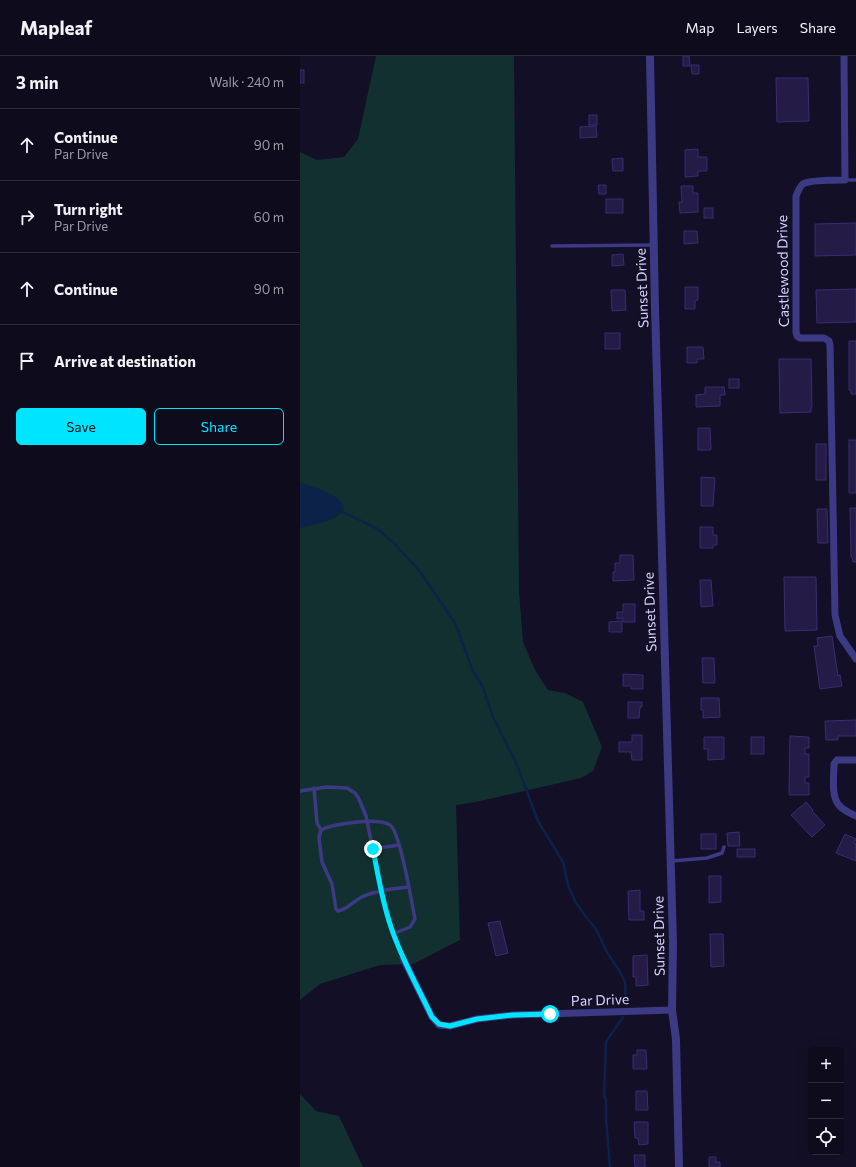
<!DOCTYPE html>
<html lang="en">
<head>
<meta charset="utf-8">
<style>
	:root { --surface:#0e0b1c; --page:#171425; --text:#f1f3f6; --muted:#9b9ba3; --line:#2e2b3b; --accent:#00e5ff }
	body { margin:0; font-family:Commissioner,sans-serif; background:var(--page); color:var(--text) }
	.controls { position:absolute; right:12px; bottom:12px; display:grid; overflow:hidden; border-radius:6px; box-shadow:0 4px 16px #0002 }
	.controls button { width:36px; height:36px; display:grid; place-items:center; padding:0; border:0; border-bottom:1px solid var(--line); background:var(--surface); color:var(--text); font:20px sans-serif }
	.stop { position:absolute; width:12px; height:12px; margin:-9px; border:3px solid #00e5ff; border-radius:50%; background:#fff }
	.stop.end { background:#00e5ff; border-color:#fff; box-shadow:0 1px 4px #0008 }
	.list { margin:0; padding:0; list-style:none }
	h2 { display:flex; justify-content:space-between; align-items:center; height:52px; margin:0; padding:0 16px; font-size:17px }
	h2 small { font-size:13px; font-weight:400; color:var(--muted) }
	.list li { display:grid; grid-template-columns:26px 1fr auto; gap:12px; align-items:center; box-sizing:border-box; height:72px; padding:0 16px; border-top:1px solid var(--line) }
	.list b { display:block; font-size:15px; white-space:nowrap }
	.list p { margin:0; font-size:13px; white-space:nowrap; color:var(--muted) }
	.list em { font-size:13px; font-style:normal; color:var(--muted) }
	.actions { display:flex; gap:8px; padding:12px 16px }
	.actions a { flex:1; padding:9px 0; border:1px solid var(--accent); border-radius:6px; text-align:center; font-size:14px; color:var(--accent) }
	.actions .main { background:var(--accent); color:#111 }
	.icon { flex:none; width:22px; height:22px; fill:none; stroke:currentColor; stroke-width:2; stroke-linecap:round; stroke-linejoin:round }
	.map { position:relative; flex:none; width:556px; height:1111px; overflow:hidden }
	header { display:flex; align-items:center; gap:24px; box-sizing:border-box; height:56px; padding:0 20px; background:var(--surface); border-bottom:1px solid var(--line) }
	header strong { font-size:19px }
	nav { display:flex; gap:22px; margin-inline-start:auto; font-size:14px }
	main { display:flex }
	aside { flex:1; background:var(--surface) }
	.map>svg:first-child { display:block }
	.grass { fill:#12302f }
	.water { fill:#0c2248 }
	.lines { fill:none; stroke-linecap:round; stroke-linejoin:round }
	.stream { stroke:#0c2248; stroke-width:2.5 }
	.building { fill:#241b47; stroke:#3b2d73 }
	.service { stroke:#3d3a85; stroke-width:3.5 }
	.minor { stroke:#3d3a85; stroke-width:7 }
	.tertiary { stroke:#3d3a85; stroke-width:8 }
	.route { stroke:#00e5ff; stroke-width:5 }
	.labels { text-anchor:middle; stroke-width:3; stroke-linejoin:round; paint-order:stroke }
	.street-label { font-size:14px; fill:#d9d4ff; stroke:#130f26 }
</style>
</head>
<body>
<header>
<strong>Mapleaf</strong>
<nav><a>Map</a><a>Layers</a><a>Share</a></nav>
</header>
<main>
<aside>
<h2>3 min<small>Walk · 240 m</small></h2>
<ul class="list">
<li><svg class="icon" aria-label="ahead" viewBox="0 0 24 24"><path d="M12 20V5M6 11l6-6 6 6"/></svg><div><b>Continue</b><p>Par Drive</p></div><em>90 m</em></li>
<li><svg class="icon" aria-label="right" viewBox="0 0 24 24"><path d="M7 20v-9h11M14 6l5 5-5 5"/></svg><div><b>Turn right</b><p>Par Drive</p></div><em>60 m</em></li>
<li><svg class="icon" aria-label="ahead" viewBox="0 0 24 24"><path d="M12 20V5M6 11l6-6 6 6"/></svg><div><b>Continue</b></div><em>90 m</em></li>
<li><svg class="icon" aria-label="arrive" viewBox="0 0 24 24"><path d="M6 21V4h12l-3 4 3 4H6"/></svg><div><b>Arrive at destination</b></div></li>
</ul>
<div class="actions"><a class="main">Save</a><a>Share</a></div>
</aside>
<div class="map">
<svg width="556" height="1111" viewBox="0 0 556 1111">
	<rect width="100%" height="100%" fill="#130f26"/>
	<g class="grass">
		<polygon points="76,0 214,0 219,535 223,586 235,614 248,634 265,637 283,646 302,691 293,715 281,722 176,746 156,749 160,884 113,908 80,909 20,928 0,944 0,96 17,104 44,101 58,83"/>
		<polygon points="0,1038 16,1055 39,1060 63,1111 0,1111"/>
	</g>
	<path class="water" d="M0,427C10,429 59,444 39,459C30,466 11,469 0,472Z"/>
	<g class="lines">
		<g class="stream">
			<polyline points="39,454 76,472 94,487 121,517 155,567 173,615 183,631 192,659 217,709 238,765 263,806 268,829 275,845 286,861 296,873 308,898 319,914 325,926 326,948"/>
			<polyline points="310,1111 306,1062 306,1043 304,1040 306,986 323,961"/>
		</g>
	</g>
	<g class="building">
		<polygon points="383,0 389,0 390,10 383,10"/>
		<polygon points="391,9 399,9 399,18 392,18"/>
		<rect x="0" y="14" width="4" height="13"/>
		<polygon points="476,22 508,22 509,65 477,66"/>
		<rect x="289" y="59" width="8" height="10"/>
		<polygon points="296,70 297,81 280,82 280,71"/>
		<polygon points="398,93 398,101 407,101 407,115 398,115 398,120 385,121 385,94"/>
		<polygon points="323,102 323,115 313,115 312,103"/>
		<polygon points="298,129 306,129 306,138 299,138"/>
		<polygon points="381,130 393,130 393,137 398,137 398,156 380,157 379,146 382,146"/>
		<rect x="306" y="143" width="17" height="14"/>
		<rect x="404" y="152" width="9" height="10"/>
		<polygon points="556,167 556,199 515,200 515,168"/>
		<polygon points="384,175 397,175 398,187 384,188"/>
		<polygon points="323,198 324,209 312,210 312,199"/>
		<polygon points="385,231 398,231 398,244 395,245 395,253 385,253"/>
		<polygon points="556,233 556,266 517,267 516,234"/>
		<polygon points="311,234 325,234 326,254 312,255"/>
		<rect x="305" y="277" width="15" height="16"/>
		<polygon points="549,285 556,285 556,338 551,338 551,334 549,334"/>
		<polygon points="387,291 403,291 404,303 397,303 397,307 387,307"/>
		<polygon points="479,303 511,303 512,351 511,351 511,356 480,357"/>
		<rect x="429" y="323" width="10" height="9"/>
		<polygon points="405,331 424,331 425,339 420,339 420,350 396,351 396,339 405,338"/>
		<polygon points="398,372 410,372 411,394 398,394"/>
		<rect x="549" y="384" width="7" height="53"/>
		<rect x="516" y="388" width="10" height="36"/>
		<polygon points="401,421 415,422 413,450 401,450"/>
		<polygon points="550,452 556,452 556,506 553,506 552,501 551,501"/>
		<polygon points="517,453 527,453 528,487 518,487"/>
		<polygon points="400,471 413,471 413,479 417,479 417,489 413,489 413,492 400,492"/>
		<polygon points="320,499 333,499 334,524 313,525 313,516 315,516 315,507 320,507"/>
		<polygon points="484,521 516,521 517,574 485,575"/>
		<polygon points="400,524 411,524 413,550 401,551"/>
		<polygon points="323,548 335,548 335,566 323,566 323,562 317,563 317,556 323,556"/>
		<polygon points="322,565 322,576 309,576 309,566"/>
		<polygon points="532,580 538,620 540,619 542,630 520,633 514,590 518,590 517,582"/>
		<polygon points="402,602 414,602 415,627 403,627"/>
		<polygon points="323,618 343,619 343,633 331,633 331,630 323,630"/>
		<polygon points="401,642 419,642 420,661 403,662 403,654 401,654"/>
		<polygon points="328,646 342,646 342,651 340,651 339,662 328,662"/>
		<polygon points="556,664 556,680 538,680 538,684 526,684 525,665"/>
		<polygon points="332,679 342,679 342,704 332,704 331,696 319,696 319,686 332,686"/>
		<polygon points="490,680 509,681 509,692 505,692 505,698 509,698 509,721 505,721 505,727 509,727 509,739 489,739"/>
		<polygon points="404,681 424,681 424,703 408,704 408,693 404,693"/>
		<rect x="451" y="681" width="13" height="17"/>
		<polygon points="506,746 513,754 512,755 525,769 512,781 491,759"/>
		<polygon points="439,776 440,790 428,790 427,777"/>
		<rect x="401" y="778" width="15" height="15"/>
		<polygon points="545,778 556,783 554,787 556,788 556,805 536,797"/>
		<rect x="437" y="793" width="18" height="8"/>
		<polygon points="409,820 421,820 421,846 409,847"/>
		<polygon points="340,834 340,855 344,855 344,864 329,864 328,835"/>
		<polygon points="200,865 208,897 196,900 188,867"/>
		<polygon points="410,878 423,878 424,910 411,911"/>
		<polygon points="347,899 348,929 336,930 336,921 333,921 333,900"/>
		<polygon points="337,994 346,994 347,1013 333,1013 333,999 337,999"/>
		<polygon points="336,1035 347,1035 348,1054 336,1054"/>
		<polygon points="334,1066 348,1066 348,1088 339,1089 338,1082 335,1082"/>
		<polygon points="334,1099 345,1099 345,1111 335,1111"/>
		<polygon points="409,1101 416,1101 416,1106 420,1106 420,1111 409,1111"/>
	</g>
	<g class="lines">
		<g class="service">
			<polyline points="545,124 556,124"/>
			<polyline points="252,190 353,189"/>
			<polyline points="14,732 17,767 21,774"/>
			<polyline points="0,735 27,731 47,732 55,737 59,743 66,760 84,849 91,873 103,902"/>
			<polyline points="73,793 99,789"/>
			<polyline points="372,805 407,802 422,797 424,791"/>
			<path d="M93,878L110,871L115,863C112,848 100,775 90,769C81,764 67,765 57,766C45,768 32,768 21,774L19,782L22,806L32,828L36,853L38,855C49,853 53,845 62,841C76,834 94,833 108,831"/>
		</g>
		<g class="minor">
			<path d="M544,0L545,124C537,124 509,124 503,128C499,131 498,136 496,140V276L497,280L500,282H524L529,285L530,289L535,559L540,580L556,603"/>
			<path d="M556,704H537L534,708C534,720 531,738 538,748C542,754 550,757 556,760"/>
			<polyline points="103,902 132,961 139,969 150,970 177,963 213,959 372,954"/>
		</g>
		<polyline class="tertiary" points="350,0 355,252 373,887 372,954 376,983 379,1111"/>
	</g>
	<g class="lines">
		<path class="route" d="M73,793C78,819 82,845 91,871C101,902 118,931 132,961L139,968L150,970L177,963L213,959L250,958"/>
	</g>
	<g class="labels">
		<g class="street-label">
			<text transform="translate(483 215) rotate(-91)" y="5">Castlewood Drive</text>
			<text transform="translate(342 232) rotate(-92)" y="5">Sunset Drive</text>
			<text transform="translate(350 556) rotate(-92)" y="5">Sunset Drive</text>
			<text transform="translate(359 880) rotate(-91)" y="5">Sunset Drive</text>
			<text transform="translate(300 944) rotate(-2)" y="5">Par Drive</text>
		</g>
	</g>
</svg>
<div class="controls">
<button>+</button>
<button>−</button>
<button><svg class="icon" aria-label="locate" viewBox="0 0 24 24"><circle cx="12" cy="12" r="6"/><path d="M12 2v4M12 18v4M2 12h4M18 12h4"/></svg></button>
</div>
<div class="stop" style="left:250px;top:958px"></div>
<div class="stop end" style="left:73px;top:793px"></div>
</div>
</main>
</body>
</html>
